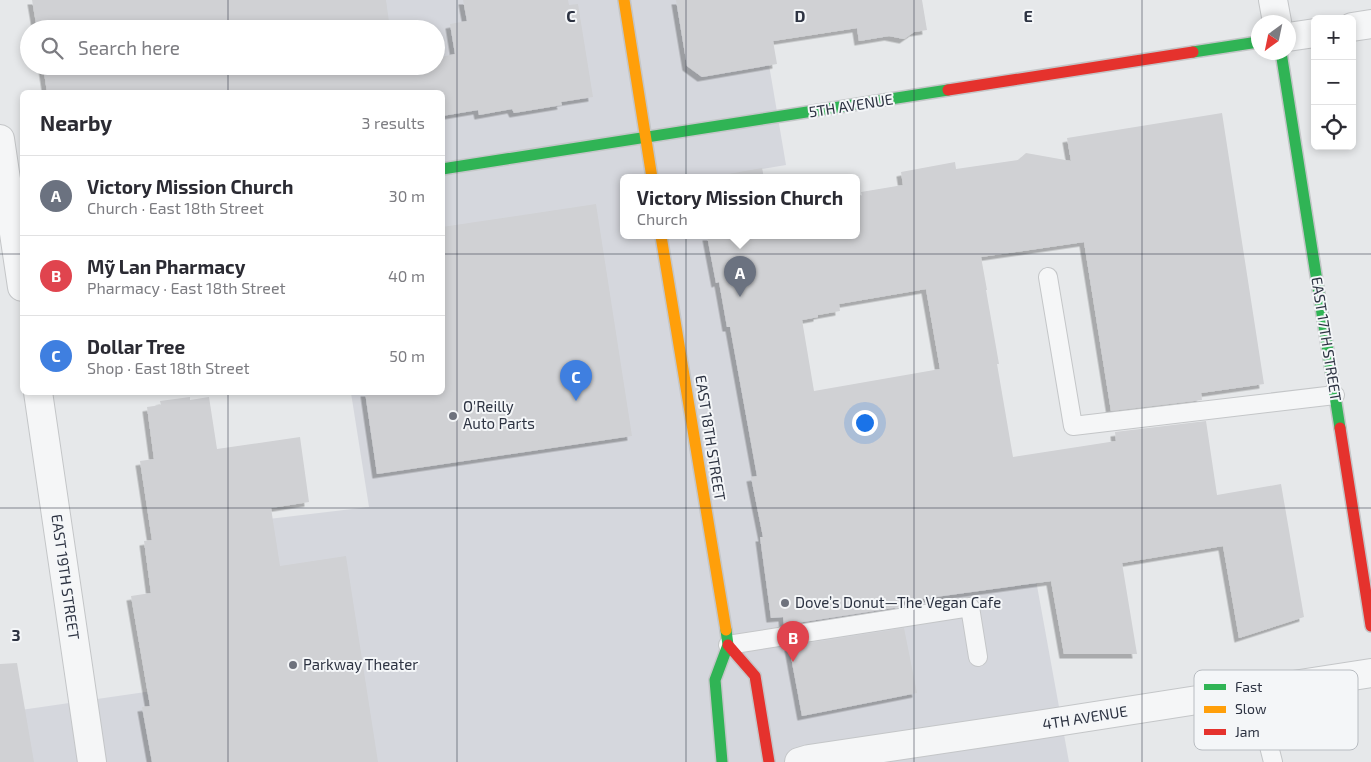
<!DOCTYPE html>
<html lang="en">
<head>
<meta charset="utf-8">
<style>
	:root { --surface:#fff; --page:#f2f2f3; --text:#2b2b33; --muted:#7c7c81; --line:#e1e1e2; --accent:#6e727d }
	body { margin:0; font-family:"Exo 2",sans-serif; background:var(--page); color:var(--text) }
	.controls { position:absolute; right:15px; top:15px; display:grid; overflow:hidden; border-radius:8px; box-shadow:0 2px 8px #0003 }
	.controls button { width:45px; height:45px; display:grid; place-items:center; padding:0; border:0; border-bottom:1px solid var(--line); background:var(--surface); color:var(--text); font:25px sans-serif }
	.compass { position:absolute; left:1251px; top:15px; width:45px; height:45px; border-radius:50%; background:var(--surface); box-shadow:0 2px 8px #0003; rotate:213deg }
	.you { position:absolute; left:864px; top:422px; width:18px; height:18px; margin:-12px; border:4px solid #fff; border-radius:50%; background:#1a73e8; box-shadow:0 0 0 8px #1a73e833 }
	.badge { display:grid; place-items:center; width:32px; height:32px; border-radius:50%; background:var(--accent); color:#fff; font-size:16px; font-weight:700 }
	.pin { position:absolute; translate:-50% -41px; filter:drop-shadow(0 1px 2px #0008) }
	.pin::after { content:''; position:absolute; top:26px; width:18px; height:15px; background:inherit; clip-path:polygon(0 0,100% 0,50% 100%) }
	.popup { position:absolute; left:620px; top:174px; width:240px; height:65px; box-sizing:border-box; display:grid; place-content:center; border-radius:8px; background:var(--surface); filter:drop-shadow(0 1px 4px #0005); font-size:16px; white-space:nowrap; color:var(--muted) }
	.popup b { font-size:19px; color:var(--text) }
	.popup::after { content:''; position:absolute; left:50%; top:100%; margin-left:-10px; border:10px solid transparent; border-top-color:var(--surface) }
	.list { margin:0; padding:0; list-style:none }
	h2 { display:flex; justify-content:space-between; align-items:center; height:65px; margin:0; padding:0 20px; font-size:21px }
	h2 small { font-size:16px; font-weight:400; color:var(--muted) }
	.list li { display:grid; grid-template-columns:32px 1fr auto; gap:15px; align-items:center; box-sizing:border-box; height:80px; padding:0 20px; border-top:1px solid var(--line) }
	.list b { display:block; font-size:19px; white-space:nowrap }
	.list p { margin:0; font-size:16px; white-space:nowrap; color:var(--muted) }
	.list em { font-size:16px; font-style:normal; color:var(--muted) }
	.icon { flex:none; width:28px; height:28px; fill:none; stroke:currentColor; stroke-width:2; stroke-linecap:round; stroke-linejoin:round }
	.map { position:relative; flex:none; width:1371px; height:762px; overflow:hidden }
	.search { position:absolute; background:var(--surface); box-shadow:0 2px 8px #0003; left:20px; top:20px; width:425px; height:55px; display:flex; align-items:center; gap:12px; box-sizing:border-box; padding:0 18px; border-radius:28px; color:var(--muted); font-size:19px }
	.panel { position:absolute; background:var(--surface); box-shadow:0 2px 8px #0003; left:20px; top:90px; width:425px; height:305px; border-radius:8px }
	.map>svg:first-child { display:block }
	.built { fill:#d5d7dd }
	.building { fill:#d0d1d4; fill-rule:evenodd; filter:url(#shadow) }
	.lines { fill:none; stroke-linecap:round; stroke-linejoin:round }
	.lane-casing { stroke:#c4c6c8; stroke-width:20 }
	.street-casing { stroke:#c4c6c8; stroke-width:30 }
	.fast-casing { stroke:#c4c6c8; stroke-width:14 }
	.slow-casing { stroke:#c4c6c8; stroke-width:14 }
	.jam-casing { stroke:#c4c6c8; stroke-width:14 }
	.lane { stroke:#f5f6f7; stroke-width:18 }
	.street { stroke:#f5f6f7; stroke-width:28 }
	.fast { stroke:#30b455; stroke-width:11 }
	.slow { stroke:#ff9f0a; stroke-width:11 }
	.jam { stroke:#e5322d; stroke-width:11 }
	.grid { fill:none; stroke:#2d3342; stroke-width:1; stroke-opacity:0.55 }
	.poi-dot { fill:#6e727d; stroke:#f4f6f8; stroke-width:2 }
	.labels { text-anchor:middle; stroke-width:4; stroke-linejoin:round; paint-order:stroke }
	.street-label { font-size:15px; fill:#2d3342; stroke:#f4f6f8 }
	.poi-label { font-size:15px; fill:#2d3342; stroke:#f4f6f8; text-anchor:start }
	.key { fill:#f4f6f8; stroke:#b8bcc1; stroke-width:1 }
	.key-label { font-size:14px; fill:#2d3342 }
	.grid-label { font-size:16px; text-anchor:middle; font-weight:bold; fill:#2d3342; stroke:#f4f6f8; stroke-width:4; stroke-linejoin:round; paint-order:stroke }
</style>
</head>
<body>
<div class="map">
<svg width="1371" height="762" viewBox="0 0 1371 762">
	<defs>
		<filter id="shadow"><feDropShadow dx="-4.5" dy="4.5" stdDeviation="0" flood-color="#0004"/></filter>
	</defs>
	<rect width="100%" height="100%" fill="#e6e8ea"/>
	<polygon class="built" points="383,0 758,0 786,165 762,169 763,178 624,178 624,236 774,236 823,507 1018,481 1069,762 0,762 0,713 215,682 192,528 369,507 351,393 442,392 442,92 399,92 394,66 436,66 436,29 388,29"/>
	<g class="building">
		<polygon points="32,0 386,0 390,29 37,29"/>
		<polygon points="463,0 568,0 569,5 578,4 593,97 561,102 562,105 514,113 512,109 479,115 478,110 442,116 442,92 47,92 43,66 436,66 436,58 455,54 450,24 467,21"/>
		<polygon points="676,0 922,0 927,30 914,32 904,39 889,36 859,41 857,28 773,41 777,64 702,77 687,66"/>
		<path d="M1222,113L1264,384L1201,393L1202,400L1111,411L1084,242L981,257L987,290H986L999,364H997L1013,457L1116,441L1115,432L1206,421L1217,495L1281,484L1304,617L1239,638L1223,546L1122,563L1137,654H1064L1051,581L899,602L900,607L784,625L783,617L771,618L760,537H763L751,477L757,476L730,327H727L719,282L716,283L707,236H856V197L862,196L861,192L903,185L901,172L955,162L956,169L1018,160L1026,153L1071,161L1067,138ZM926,289L940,369L814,391L802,320L818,317V315L840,311L839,304Z"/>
		<polygon points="762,168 764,178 698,178 697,174 717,176"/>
		<polygon points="596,204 632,436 377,474 365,392 442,392 442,227"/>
		<polygon points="190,397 190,400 209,397 217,449 300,437 309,502 271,508 280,566 346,556 378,762 152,762 142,707 150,706 131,596 151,593 144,541 152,540 140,461 154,459 147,407 161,405 160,401"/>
		<polygon points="904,628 917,693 802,716 789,646"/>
		<polygon points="17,663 34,762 0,762 0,664"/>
	</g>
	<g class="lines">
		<defs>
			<g id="lane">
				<polyline points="1048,277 1073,426 1335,395"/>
				<polyline points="728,645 970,607 978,657"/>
				<polyline points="1255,691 1273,762"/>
			</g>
			<g id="street">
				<polyline points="1273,0 1277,22"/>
				<polyline points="1352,27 1371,24"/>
				<polyline points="1288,37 1315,33"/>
				<polyline points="0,139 22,287"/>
				<polyline points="38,392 92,762"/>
				<polyline points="799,762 809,759 1037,725 1371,673"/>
			</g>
			<g id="fast">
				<polyline points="1193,52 1258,42"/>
				<polyline points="1281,52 1340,428"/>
				<polyline points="442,169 948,90"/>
				<polyline points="722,762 715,680 728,645 726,630"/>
			</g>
			<g id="slow">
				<polyline points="624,0 652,178"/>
				<polyline points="661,236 726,630"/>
			</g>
			<g id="jam">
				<polyline points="948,90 1193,52"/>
				<polyline points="1340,428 1371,626"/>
				<polyline points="728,645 755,676 769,762"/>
			</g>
		</defs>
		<use href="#lane" class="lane-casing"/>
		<use href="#street" class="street-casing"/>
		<use href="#fast" class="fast-casing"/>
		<use href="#slow" class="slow-casing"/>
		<use href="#jam" class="jam-casing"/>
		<use href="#lane" class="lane"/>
		<use href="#street" class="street"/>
		<use href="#fast" class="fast"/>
		<use href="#slow" class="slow"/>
		<use href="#jam" class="jam"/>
	</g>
	<path class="grid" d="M228,0V29M457,0V762M686,0V762M914,0V762M1142,0V762M228,66V92M0,254H22M442,254H1371M228,392V762M0,508H1371"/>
	<g class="poi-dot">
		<circle cx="453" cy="416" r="5"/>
		<circle cx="785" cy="603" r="5"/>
		<circle cx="293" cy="665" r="5"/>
	</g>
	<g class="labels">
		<g class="street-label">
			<text transform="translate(851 106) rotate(-9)" y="5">5TH AVENUE</text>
			<text transform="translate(1326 339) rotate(81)" y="5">EAST 17TH STREET</text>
			<text transform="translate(710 438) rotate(81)" y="5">EAST 18TH STREET</text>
			<text transform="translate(65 577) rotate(82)" y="5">EAST 19TH STREET</text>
			<text transform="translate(1085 718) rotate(-9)" y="5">4TH AVENUE</text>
		</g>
		<g class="poi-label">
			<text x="463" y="412">O'Reilly<tspan x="463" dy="17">Auto Parts</tspan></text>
			<text x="795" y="608">Dove’s Donut—The Vegan Cafe</text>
			<text x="303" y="670">Parkway Theater</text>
		</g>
	</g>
	<rect x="1194" y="670" width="164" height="80" rx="8" class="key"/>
	<rect x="1204" y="684" width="22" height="6" fill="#30b455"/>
	<rect x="1204" y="706" width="22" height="7" fill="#ff9f0a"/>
	<rect x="1204" y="729" width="22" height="6" fill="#e5322d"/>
	<g class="key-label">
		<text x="1235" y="692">Fast</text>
		<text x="1235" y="714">Slow</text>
		<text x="1235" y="737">Jam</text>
	</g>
	<g class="grid-label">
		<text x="571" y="22">C</text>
		<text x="800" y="22">D</text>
		<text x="1028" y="22">E</text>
		<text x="16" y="641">3</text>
	</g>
</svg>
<div class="controls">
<button>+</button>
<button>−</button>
<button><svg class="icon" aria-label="locate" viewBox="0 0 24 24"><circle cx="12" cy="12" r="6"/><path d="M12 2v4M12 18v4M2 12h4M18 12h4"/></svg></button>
</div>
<svg class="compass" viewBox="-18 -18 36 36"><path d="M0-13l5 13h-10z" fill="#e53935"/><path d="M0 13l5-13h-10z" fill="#7c7c81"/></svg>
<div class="you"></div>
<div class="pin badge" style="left:740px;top:297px;background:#6b7280">A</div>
<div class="popup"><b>Victory Mission Church</b>Church</div>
<div class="pin badge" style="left:793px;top:662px;background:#e0444e">B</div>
<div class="pin badge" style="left:576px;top:401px;background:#3f7fe0">C</div>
<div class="search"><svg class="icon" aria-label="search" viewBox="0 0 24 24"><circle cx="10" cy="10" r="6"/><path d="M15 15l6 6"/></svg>Search here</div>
<section class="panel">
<h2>Nearby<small>3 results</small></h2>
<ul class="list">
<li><span class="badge" style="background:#6b7280">A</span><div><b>Victory Mission Church</b><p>Church · East 18th Street</p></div><em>30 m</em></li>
<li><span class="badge" style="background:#e0444e">B</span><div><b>Mỹ Lan Pharmacy</b><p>Pharmacy · East 18th Street</p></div><em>40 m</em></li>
<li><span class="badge" style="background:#3f7fe0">C</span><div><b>Dollar Tree</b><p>Shop · East 18th Street</p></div><em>50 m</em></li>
</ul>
</section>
</div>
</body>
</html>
